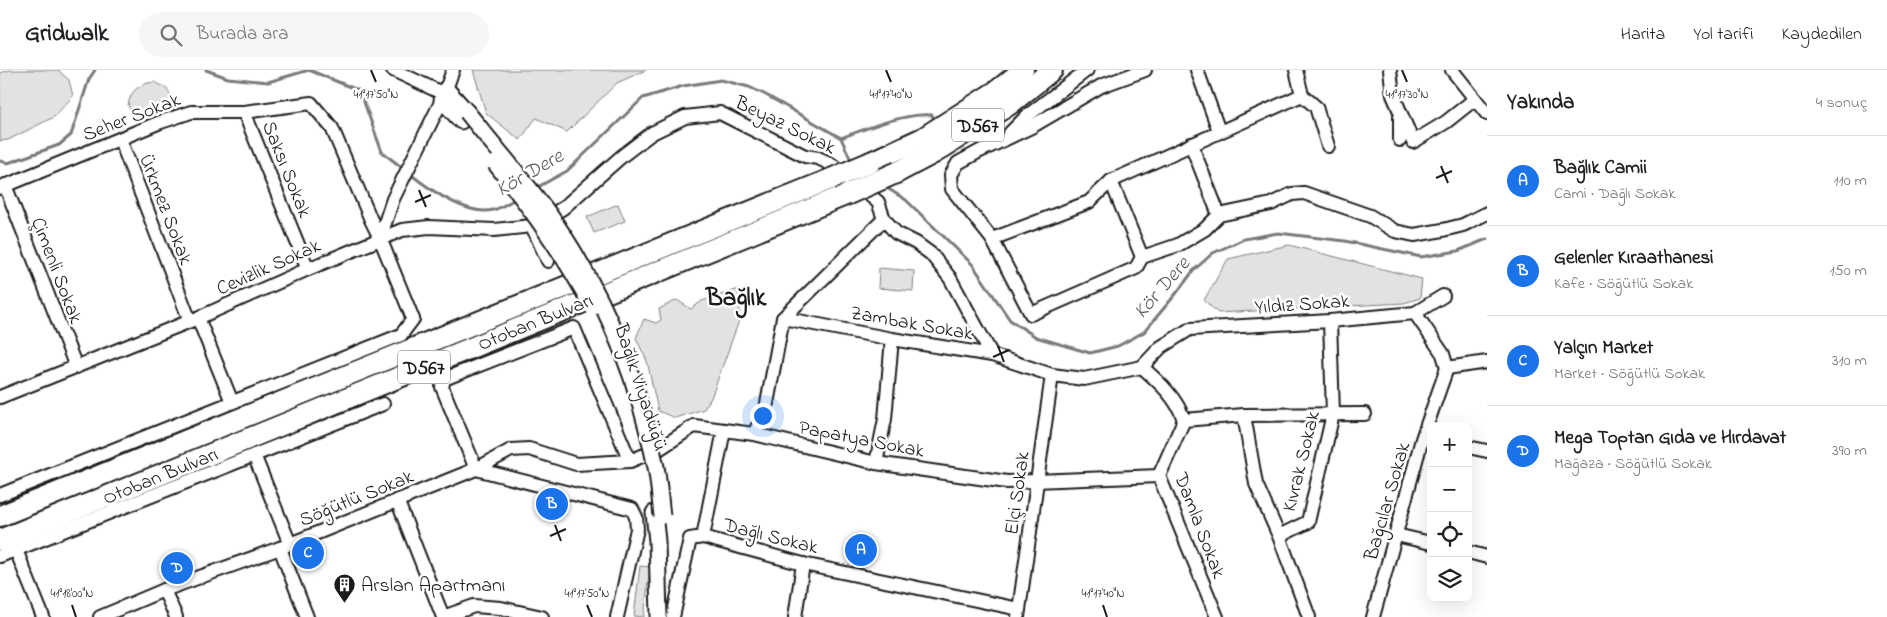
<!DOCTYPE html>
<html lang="tr">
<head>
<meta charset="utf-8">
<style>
	:root { --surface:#fff; --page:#f6f6f6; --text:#202124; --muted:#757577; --line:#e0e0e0; --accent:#1a73e8 }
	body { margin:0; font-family:"Indie Flower",sans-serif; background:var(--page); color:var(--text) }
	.controls { position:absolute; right:15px; bottom:15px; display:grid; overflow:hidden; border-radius:10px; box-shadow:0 5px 20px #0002 }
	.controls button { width:45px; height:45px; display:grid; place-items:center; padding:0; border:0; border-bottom:1px solid var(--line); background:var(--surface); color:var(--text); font:25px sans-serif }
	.you { position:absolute; left:762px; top:345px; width:18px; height:18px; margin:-12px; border:4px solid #fff; border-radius:50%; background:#1a73e8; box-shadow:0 0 0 8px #1a73e833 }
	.badge { display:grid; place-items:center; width:32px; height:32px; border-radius:50%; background:var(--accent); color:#fff; font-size:16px; font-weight:700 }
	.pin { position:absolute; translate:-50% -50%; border:2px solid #fff; box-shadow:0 1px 5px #0006 }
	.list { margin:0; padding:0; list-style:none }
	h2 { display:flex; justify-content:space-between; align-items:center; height:65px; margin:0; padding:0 20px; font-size:21px }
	h2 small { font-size:16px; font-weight:400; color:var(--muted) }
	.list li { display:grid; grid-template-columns:32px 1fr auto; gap:15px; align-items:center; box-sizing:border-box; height:90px; padding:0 20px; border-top:1px solid var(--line) }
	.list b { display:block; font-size:19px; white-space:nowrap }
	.list p { margin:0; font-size:16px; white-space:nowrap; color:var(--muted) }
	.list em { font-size:16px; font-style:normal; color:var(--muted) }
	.icon { flex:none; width:28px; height:28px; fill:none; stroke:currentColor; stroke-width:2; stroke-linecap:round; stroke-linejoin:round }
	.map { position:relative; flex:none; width:1487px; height:547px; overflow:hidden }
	header { display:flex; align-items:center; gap:30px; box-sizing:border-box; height:70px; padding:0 25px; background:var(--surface); border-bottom:1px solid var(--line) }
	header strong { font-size:24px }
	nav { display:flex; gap:28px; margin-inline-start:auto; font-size:18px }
	.search { width:350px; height:45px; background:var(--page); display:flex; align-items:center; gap:12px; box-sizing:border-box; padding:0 18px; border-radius:28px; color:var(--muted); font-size:19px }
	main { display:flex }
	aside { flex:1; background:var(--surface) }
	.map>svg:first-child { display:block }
	.green { fill:#e2e2e2; stroke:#7f7f7f }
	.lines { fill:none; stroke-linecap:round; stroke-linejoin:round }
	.stream { stroke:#7a7a7a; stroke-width:3 }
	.minor-casing { stroke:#1c1c1c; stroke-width:16 }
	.tertiary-casing { stroke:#1c1c1c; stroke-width:19 }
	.trunk-casing { stroke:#1c1c1c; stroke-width:24 }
	.minor { stroke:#fff; stroke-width:12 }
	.tertiary { stroke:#fff; stroke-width:15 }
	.trunk { stroke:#fff; stroke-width:20 }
	.tertiary-bridge-casing { stroke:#1c1c1c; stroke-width:19; stroke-linecap:butt }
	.trunk-bridge-casing { stroke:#1c1c1c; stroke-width:24; stroke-linecap:butt }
	.tertiary-bridge { stroke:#fff; stroke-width:15 }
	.trunk-bridge { stroke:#fff; stroke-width:20 }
	.ticks { fill:none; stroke:#1c1c1c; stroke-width:2 }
	.labels { text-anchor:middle; stroke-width:5; stroke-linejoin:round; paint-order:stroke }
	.shield { fill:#fff; stroke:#606060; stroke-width:1 }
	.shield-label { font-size:19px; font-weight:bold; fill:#1c1c1c }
	.street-label { font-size:20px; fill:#1c1c1c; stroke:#fff }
	.poi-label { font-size:20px; fill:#1c1c1c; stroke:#fff; text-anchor:start }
	.water-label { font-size:21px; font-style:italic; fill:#5a5a5a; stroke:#fff }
	.district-label { font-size:25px; font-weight:bold; fill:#1c1c1c; stroke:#fff }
	.ticks-label { font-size:12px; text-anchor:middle; fill:#1c1c1c; stroke:#fff; stroke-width:5; stroke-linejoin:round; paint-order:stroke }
</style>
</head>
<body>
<header>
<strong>Gridwalk</strong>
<div class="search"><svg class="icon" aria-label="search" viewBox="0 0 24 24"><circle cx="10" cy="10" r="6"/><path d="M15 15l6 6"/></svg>Burada ara</div>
<nav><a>Harita</a><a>Yol tarifi</a><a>Kaydedilen</a></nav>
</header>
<main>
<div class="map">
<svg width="1487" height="547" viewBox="0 0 1487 547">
	<rect width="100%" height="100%" fill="#fff"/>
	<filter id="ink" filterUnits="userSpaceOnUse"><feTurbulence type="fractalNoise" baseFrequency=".02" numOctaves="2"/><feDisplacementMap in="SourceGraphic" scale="10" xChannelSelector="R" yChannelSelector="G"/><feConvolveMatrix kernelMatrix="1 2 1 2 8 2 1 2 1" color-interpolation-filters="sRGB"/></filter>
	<g filter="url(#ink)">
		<g class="green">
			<polygon points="9,0 59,0 61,3 69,10 73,26 54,47 8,70 0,71 0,3"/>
			<polygon points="473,0 646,0 617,13 567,62 536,48 520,70 486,43"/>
			<path d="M154,12L167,18L172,29L132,44L128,35C131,20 139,14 154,12Z"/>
			<polygon points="618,134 625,151 594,163 587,147"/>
			<polygon points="1289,175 1422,209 1420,228 1404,233 1218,243 1204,230 1228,189"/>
			<polygon points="879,198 914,201 913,221 878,218"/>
			<polygon points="739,219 740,248 711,328 704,339 675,348 658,341 647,291 636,268 644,249 656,253 661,250 659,239 677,230 691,239 702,231"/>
			<polygon points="640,496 650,497 644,547 634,546"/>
		</g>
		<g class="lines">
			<g class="stream">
				<polyline points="206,0 228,8 268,12 309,0 360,21 382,82 404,99"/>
				<path d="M841,68C865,59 906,42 932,45L933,47"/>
				<polyline points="0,91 8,93 59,75 71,65 89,9 95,0"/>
				<path d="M409,103C429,119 467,146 493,140C501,138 509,132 517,128"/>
				<polyline points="536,118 567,101 643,28 683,16 721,10 749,17 766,25 841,68 850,88"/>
				<polyline points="887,118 906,130 972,194 1010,250 1036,267 1090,283 1118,276 1144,262 1175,225 1194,200 1213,183 1244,169 1278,163 1345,171 1421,187 1458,181 1487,169"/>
			</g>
			<defs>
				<g id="minor">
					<polyline points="393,0 444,24"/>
					<polyline points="1197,0 1219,61"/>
					<polyline points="1296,0 1302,25 1316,37 1328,76"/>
					<polyline points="1390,0 1393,25 1413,72 1446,52 1475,29"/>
					<polyline points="1452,0 1487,44"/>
					<polyline points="244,42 308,199"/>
					<polyline points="1010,63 1027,46 1087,0"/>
					<polyline points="120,69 190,251"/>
					<polyline points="1400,70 1400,47"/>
					<polyline points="1191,74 1219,145"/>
					<polyline points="1111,111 1142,187 1136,198 1031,244 992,169 952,119 951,105 958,93 980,81 1031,57 1101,16 1145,0"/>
					<polyline points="5,115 76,297"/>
					<polyline points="0,118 158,53 191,42 244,42 311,33 332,58 371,150 380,168 413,249 401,265 0,425"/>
					<polyline points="532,156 548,191"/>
					<polyline points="380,168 393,129 442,30 453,0"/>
					<polyline points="992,169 1089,132 1111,111 1302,25"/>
					<polyline points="1142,187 1178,175 1205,159 1219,145 1271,134 1292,124 1304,123 1370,146 1395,161 1414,165 1443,160 1463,155 1487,143"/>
					<polyline points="1415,243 1443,226"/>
					<polyline points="198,248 232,332"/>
					<path d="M783,248L892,269L992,285L1052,305L1084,309L1142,297C1159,312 1177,328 1184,350"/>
					<polyline points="1142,297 1161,277 1190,259 1330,251 1415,243 1443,284 1447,298"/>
					<polyline points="1447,298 1487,292"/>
					<polyline points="0,327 198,248 308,199 402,160 429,157 494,160 532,156 563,138 622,86 652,63 685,47 720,43 805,86 818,88 831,94 878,132 884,149 896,163 916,173 931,184 950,208 992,285"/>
					<polyline points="1244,345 1256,414 1279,466 1309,547"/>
					<polyline points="1184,350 1159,406 1217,547"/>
					<polyline points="1184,350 1244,345 1365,344"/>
					<polyline points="754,364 766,339 783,248 884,149"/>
					<polyline points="1468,377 1487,381"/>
					<polyline points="254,385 290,474"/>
					<polyline points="630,391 574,258 444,309 442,317 476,399 511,380 529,379 576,394 630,391 659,379 694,356 754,364 876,393 1007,412 1159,406"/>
					<polyline points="876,393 885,349 892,269"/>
					<polyline points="397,430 443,547"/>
					<polyline points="1396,465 1431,473"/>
					<polyline points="1279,466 1308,452 1333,344 1330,251"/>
					<polyline points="703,467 724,360"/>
					<polyline points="280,478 307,547"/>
					<polyline points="16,480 43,547"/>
					<polyline points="1468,482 1487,487"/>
					<polyline points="0,486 383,334"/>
					<polyline points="164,520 176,547"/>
					<polyline points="100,547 164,520 280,478 476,399 632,439 636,447 637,459 617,547"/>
					<polyline points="443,547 474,536 501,538 542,547"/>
					<polyline points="673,547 690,469 703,467 803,494 1019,539"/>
					<polyline points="795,547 803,494"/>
					<polyline points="1018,547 1052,305"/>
					<polyline points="1373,547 1422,369 1447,298"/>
				</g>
				<g id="tertiary">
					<polyline points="446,19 467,42"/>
					<polyline points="442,30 461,51"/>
					<polyline points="654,443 657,471 659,547"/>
				</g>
				<g id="trunk">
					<polyline points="871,92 923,68 998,20 1023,0"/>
					<polyline points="898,102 934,83 1010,34 1052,0"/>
					<polyline points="0,446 831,109"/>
					<polyline points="0,470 848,124"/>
				</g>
			</defs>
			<use href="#minor" class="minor-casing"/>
			<use href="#tertiary" class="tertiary-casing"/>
			<use href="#trunk" class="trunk-casing"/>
			<use href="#minor" class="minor"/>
			<use href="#tertiary" class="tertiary"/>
			<use href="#trunk" class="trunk"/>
			<defs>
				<g id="tertiary-bridge">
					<path d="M467,42C493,75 521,106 546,140C601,216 637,305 656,397C659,413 660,430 662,446"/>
					<path d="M495,93C532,139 565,185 592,237"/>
				</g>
				<g id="trunk-bridge">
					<polyline points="831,109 871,92"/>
					<polyline points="848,124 898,102"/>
				</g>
			</defs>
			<use href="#tertiary-bridge" class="tertiary-bridge-casing"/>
			<use href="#trunk-bridge" class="trunk-bridge-casing"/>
			<use href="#tertiary-bridge" class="tertiary-bridge"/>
			<use href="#trunk-bridge" class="trunk-bridge"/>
		</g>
	</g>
	<path class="ticks" d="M371,0L376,12M886,0L891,12M1402,0L1407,12M1441,96L1448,113M1436,108L1452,101M419,120L426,137M415,132L431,125M998,276L1004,292M993,287L1009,280M555,455L561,471M550,466L566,459M72,535L76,547M587,535L592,547M1103,535L1107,547"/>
	<defs>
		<symbol id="building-pin" viewBox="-11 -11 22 30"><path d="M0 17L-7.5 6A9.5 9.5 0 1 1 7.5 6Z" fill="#1c1c1c" stroke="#fff"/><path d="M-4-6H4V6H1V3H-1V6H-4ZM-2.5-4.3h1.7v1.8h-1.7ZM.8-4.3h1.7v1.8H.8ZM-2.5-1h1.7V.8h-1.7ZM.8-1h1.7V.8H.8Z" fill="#fff"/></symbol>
	</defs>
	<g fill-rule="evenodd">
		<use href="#building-pin" x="332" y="502" width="25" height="34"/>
	</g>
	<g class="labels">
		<g class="shield">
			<rect x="952" y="38.5" width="52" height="33" rx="4"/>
			<rect x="398" y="280.5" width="52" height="33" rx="4"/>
		</g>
		<g class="shield-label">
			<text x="978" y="62">D567</text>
			<text x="424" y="304">D567</text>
		</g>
		<g class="street-label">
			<text transform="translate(131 46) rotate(-21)" y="7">Seher Sokak</text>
			<text transform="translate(786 54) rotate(26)" y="7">Beyaz Sokak</text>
			<text transform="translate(288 99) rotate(68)" y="7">Saksı Sokak</text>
			<text transform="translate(167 139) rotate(69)" y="7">Ürkmez Sokak</text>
			<text transform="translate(268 196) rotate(-24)" y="7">Cevizlik Sokak</text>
			<text transform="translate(58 200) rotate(69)" y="7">Çimenli Sokak</text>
			<text transform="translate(1302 233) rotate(-4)" y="7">Yıldız Sokak</text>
			<text transform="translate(535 251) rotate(-22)" y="7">Otoban Bulvarı</text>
			<text transform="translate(912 252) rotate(10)" y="7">Zambak Sokak</text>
			<text transform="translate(642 317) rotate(72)" y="7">Bağlık Viyadüğü</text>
			<text transform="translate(862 368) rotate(11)" y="7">Papatya Sokak</text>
			<text transform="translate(1300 391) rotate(-76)" y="7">Kıvrak Sokak</text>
			<text transform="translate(160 405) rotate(-22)" y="7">Otoban Bulvarı</text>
			<text transform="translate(1016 423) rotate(-82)" y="7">Elçi Sokak</text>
			<text transform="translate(356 427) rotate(-22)" y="7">Söğütlü Sokak</text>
			<text transform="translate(1386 431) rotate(-74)" y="7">Bağcılar Sokak</text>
			<text transform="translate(1201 455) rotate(69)" y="7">Damla Sokak</text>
			<text transform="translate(771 465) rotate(14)" y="7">Dağlı Sokak</text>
		</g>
		<g class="poi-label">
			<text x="361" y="521">Arslan Apartmanı</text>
		</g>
		<g class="water-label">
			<text transform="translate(529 102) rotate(-30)" y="7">Kör Dere</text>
			<text transform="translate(1161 217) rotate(-49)" y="7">Kör Dere</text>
		</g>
		<g class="district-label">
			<text x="736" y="235">Bağlık</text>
		</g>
	</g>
	<g class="ticks-label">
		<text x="376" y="28">41°17'50"N</text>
		<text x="891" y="28">41°17'40"N</text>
		<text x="1407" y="28">41°17'30"N</text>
		<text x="72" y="527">41°18'00"N</text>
		<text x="587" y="527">41°17'50"N</text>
		<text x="1103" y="527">41°17'40"N</text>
	</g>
</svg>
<div class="controls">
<button>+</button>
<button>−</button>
<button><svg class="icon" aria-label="locate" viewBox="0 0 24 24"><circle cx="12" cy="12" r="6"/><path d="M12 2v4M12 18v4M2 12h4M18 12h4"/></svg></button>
<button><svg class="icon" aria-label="layers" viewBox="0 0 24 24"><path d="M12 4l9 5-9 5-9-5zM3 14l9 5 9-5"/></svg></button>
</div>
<div class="you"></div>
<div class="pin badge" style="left:861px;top:480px">A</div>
<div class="pin badge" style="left:552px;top:434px">B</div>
<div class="pin badge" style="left:308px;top:483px">C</div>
<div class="pin badge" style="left:177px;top:498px">D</div>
</div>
<aside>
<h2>Yakında<small>4 sonuç</small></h2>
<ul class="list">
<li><span class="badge">A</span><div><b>Bağlık Camii</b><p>Cami · Dağlı Sokak</p></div><em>110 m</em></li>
<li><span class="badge">B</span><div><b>Gelenler Kıraathanesi</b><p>Kafe · Söğütlü Sokak</p></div><em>150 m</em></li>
<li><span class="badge">C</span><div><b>Yalçın Market</b><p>Market · Söğütlü Sokak</p></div><em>310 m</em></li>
<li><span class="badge">D</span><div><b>Mega Toptan Gıda ve Hırdavat</b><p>Mağaza · Söğütlü Sokak</p></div><em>390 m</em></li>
</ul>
</aside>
</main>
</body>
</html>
